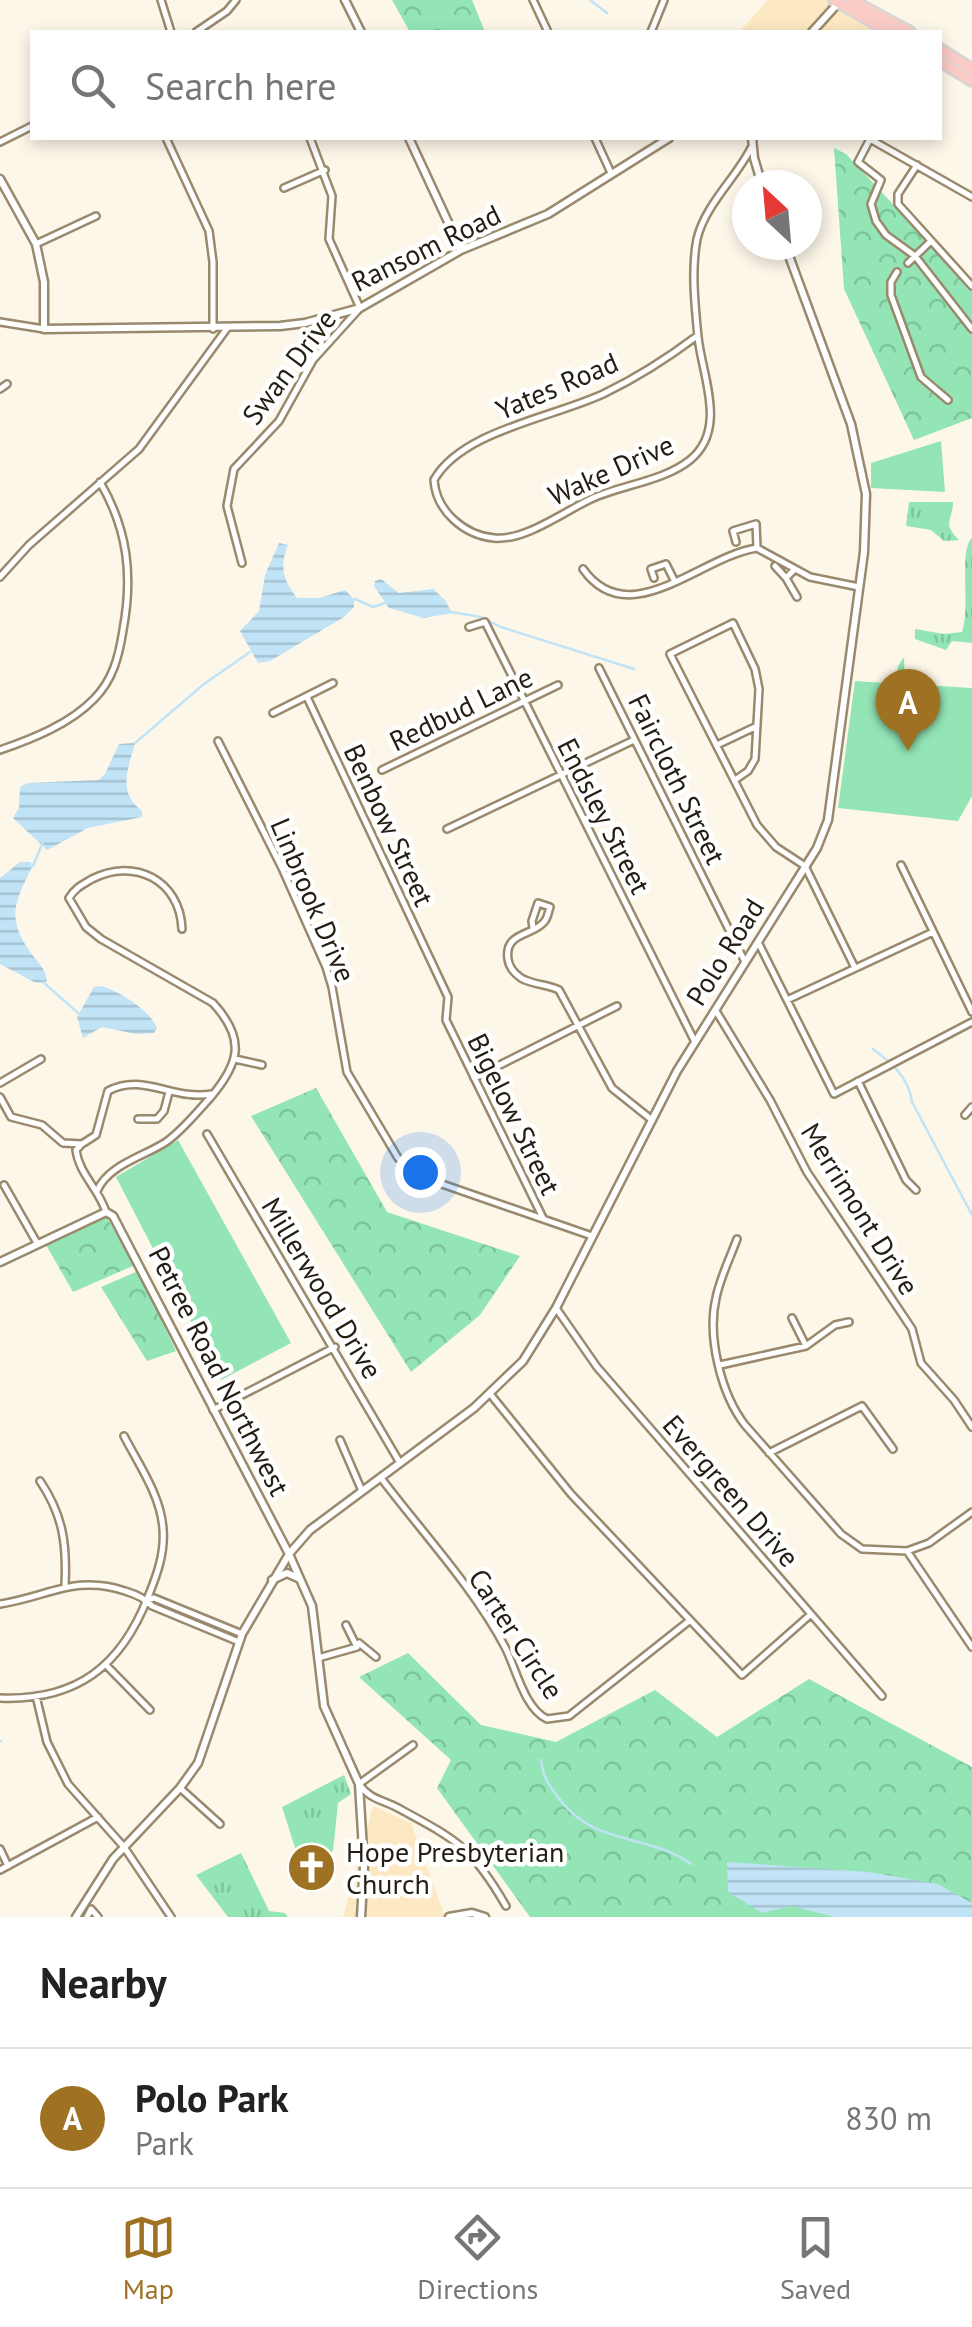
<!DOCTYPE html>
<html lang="en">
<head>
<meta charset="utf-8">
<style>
  body { margin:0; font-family:"PT Sans",sans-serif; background:#f2f2f2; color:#222 }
  .compass { position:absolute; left:732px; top:170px; width:90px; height:90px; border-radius:50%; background:#fff; box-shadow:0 5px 15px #0003; rotate:334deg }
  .you { position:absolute; left:420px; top:1172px; width:35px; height:35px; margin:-25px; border:8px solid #fff; border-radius:50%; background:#1a73e8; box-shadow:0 0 0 15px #1a73e833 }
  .badge { display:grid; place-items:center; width:65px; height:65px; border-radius:50%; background:#9e7222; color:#fff; font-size:32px; font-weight:700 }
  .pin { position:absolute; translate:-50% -82px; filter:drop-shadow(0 2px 5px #0008) }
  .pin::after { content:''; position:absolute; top:52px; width:35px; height:30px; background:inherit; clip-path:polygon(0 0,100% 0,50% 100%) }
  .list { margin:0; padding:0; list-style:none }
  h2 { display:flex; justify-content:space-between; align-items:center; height:130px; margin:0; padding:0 40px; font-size:42px }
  h2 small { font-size:32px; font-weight:400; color:#767676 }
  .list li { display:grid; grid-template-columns:65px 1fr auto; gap:30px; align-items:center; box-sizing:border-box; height:140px; padding:0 40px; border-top:2px solid #e0e0e0 }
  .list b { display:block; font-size:38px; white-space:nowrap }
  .list p { margin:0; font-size:32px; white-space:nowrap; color:#767676 }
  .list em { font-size:32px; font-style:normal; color:#767676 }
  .icon { flex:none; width:55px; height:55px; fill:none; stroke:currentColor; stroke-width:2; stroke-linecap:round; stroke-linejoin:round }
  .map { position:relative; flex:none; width:972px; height:1917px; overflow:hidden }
  .search { position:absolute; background:#fff; box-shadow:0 5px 15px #0003; left:30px; right:30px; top:30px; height:110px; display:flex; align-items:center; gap:25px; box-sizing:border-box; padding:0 35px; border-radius:0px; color:#767676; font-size:38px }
  .sheet { height:270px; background:#fff }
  nav { display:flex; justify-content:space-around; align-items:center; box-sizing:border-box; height:140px; border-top:2px solid #e0e0e0; background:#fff; font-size:28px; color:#767676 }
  nav a { display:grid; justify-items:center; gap:5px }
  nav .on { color:#9e7222 }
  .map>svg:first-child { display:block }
  .built { fill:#fce8c2 }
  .grass { fill:url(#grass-tufts) }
  .forest { fill:url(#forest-crowns) }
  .park { fill:#93e5b6 }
  .water { fill:url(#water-rules) }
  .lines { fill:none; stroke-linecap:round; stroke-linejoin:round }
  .stream { stroke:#c0e3f5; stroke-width:2.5 }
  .minor-casing { stroke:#998a6e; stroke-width:10 }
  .tertiary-casing { stroke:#998a6e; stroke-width:11 }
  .secondary-casing { stroke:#998a6e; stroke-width:11 }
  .primary-casing { stroke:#d7d6d4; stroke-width:14 }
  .minor { stroke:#fff; stroke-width:5 }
  .tertiary { stroke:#fff; stroke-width:6 }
  .secondary { stroke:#fff; stroke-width:6 }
  .primary { stroke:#fbcbc6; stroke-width:9 }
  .labels { text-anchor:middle; stroke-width:9; stroke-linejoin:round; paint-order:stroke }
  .street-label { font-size:28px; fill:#231d12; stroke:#fff }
  .poi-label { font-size:28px; fill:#231d12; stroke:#fff; text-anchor:start }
</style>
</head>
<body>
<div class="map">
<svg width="972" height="1917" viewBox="0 0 972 1917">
  <defs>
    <pattern id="grass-tufts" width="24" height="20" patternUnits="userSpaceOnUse" patternTransform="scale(2.5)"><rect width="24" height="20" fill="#93e5b6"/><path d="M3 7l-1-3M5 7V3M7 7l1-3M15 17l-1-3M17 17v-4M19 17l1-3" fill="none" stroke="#7ec49b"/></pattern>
    <pattern id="forest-crowns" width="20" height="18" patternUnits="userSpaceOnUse" patternTransform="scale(2.5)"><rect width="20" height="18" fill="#93e5b6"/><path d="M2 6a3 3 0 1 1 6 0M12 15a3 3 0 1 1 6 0" fill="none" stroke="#7ec49b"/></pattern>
    <pattern id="water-rules" width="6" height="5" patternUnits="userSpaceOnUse" patternTransform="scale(2.5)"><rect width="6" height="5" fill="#c0e3f5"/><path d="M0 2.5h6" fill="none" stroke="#a5c2d1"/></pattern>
  </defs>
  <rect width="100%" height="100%" fill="#fdf7ea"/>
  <path class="built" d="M 768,0 L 835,0 L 890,32 L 739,32 Z
    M 373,1806 L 411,1823 L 445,1917 L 343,1917 Z"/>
  <path class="grass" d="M 909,502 L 953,502 C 953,521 941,522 959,540 L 944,541 L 931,530 L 906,526 Z
    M 972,537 L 972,643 L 952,641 L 946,650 L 915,639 L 915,629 L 944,634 L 962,632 C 971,605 958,554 972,537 Z
    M 344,1775 L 351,1794 L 338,1803 L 333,1851 L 312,1860 L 306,1849 L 297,1854 L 282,1807 Z
    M 241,1853 L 269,1911 L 285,1913 L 288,1917 L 228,1917 L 196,1875 Z"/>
  <path class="forest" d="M 392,0 L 472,0 L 485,32 L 410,32 Z
    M 834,148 L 846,154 L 972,289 L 972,418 L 914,440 L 844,289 Z
    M 316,1088 L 387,1212 L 520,1256 L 480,1315 L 411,1372 L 251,1116 Z
    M 106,1216 L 135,1265 L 73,1292 L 45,1243 Z
    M 138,1271 L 176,1351 L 147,1361 L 101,1287 Z
    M 408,1653 L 481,1725 L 556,1742 L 655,1690 L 717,1737 L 809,1679 L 972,1767 L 972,1917 L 530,1917 L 437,1788 L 451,1760 L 359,1677 Z"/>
  <path class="park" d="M 941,441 L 945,492 L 871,488 L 871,463 Z
    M 904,657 L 905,684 L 972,688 L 972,796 L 958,821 L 838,808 L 855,681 L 901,684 L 896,681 L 898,666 Z
    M 178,1140 L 291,1343 L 221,1380 L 116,1177 Z"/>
  <path class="water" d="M 279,543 L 288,545 C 279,566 283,580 297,598 L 319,598 L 345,590 L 354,599 L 354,607 L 344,617 L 270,661 L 258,663 L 240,631 L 259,611 L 265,575 Z
    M 381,579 L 399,593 L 433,589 L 445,600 L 452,613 L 424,618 L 389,608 L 374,586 L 375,581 Z
    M 135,743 C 128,770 117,792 142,811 L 142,817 L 88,828 L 47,850 L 13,818 L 19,808 L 20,787 L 28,783 L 99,780 L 105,774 L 119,744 Z
    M 20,862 L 31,862 L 32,867 C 15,902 6,917 30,952 C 37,961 45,968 47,980 L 45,983 L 34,982 L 0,964 L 0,878 Z
    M 102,986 C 120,992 150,1010 157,1028 L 154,1033 L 136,1034 L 102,1027 L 83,1038 L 77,1017 L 94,987 Z
    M 727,1862 L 869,1872 L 938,1884 L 972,1903 L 972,1917 L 835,1917 L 791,1906 L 762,1913 L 728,1892 Z"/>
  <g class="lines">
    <path class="stream" d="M 590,0 L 607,13
      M 355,599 L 373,607 L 385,603
      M 451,612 L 481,617 L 501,627 L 634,669
      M 135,743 L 204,684 L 250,652
      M 33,866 L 43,842
      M 43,982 L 78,1013
      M 873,1049 C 892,1063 909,1078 912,1102 L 972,1215
      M 0,1741 L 1,1741
      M 541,1760 C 543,1778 550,1787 561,1801 C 596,1846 650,1834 691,1864"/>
    <defs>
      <path id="minor" d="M 161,0 L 171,32
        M 533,0 L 548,32
        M 196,32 L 227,11 L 236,0
        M 651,32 L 664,0
        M 166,138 L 209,231 L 213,262 L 213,329
        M 595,138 L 611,173
        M 870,139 L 858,162 L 881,180 L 871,204 L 876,221 L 886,235 L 915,256 L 972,329
        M 870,139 L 972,197
        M 0,142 L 32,126
        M 917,165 L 898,194 L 898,204 L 972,286
        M 284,188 L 325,170
        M 36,244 L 96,216
        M 908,263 L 931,241
        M 897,272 L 891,282 L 891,295 L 921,377 L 948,400
        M 0,322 L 44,329
        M 697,336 C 669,357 636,378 605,393 C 556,417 462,430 434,480 C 436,511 464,535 494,538 C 525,541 563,512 591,499 C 621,485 664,481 690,460 C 728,429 702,376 698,337 C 695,306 691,270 697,239 C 705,205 736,178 751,148
        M 0,389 L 7,384
        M 736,542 L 733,531 L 756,524 L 757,548
        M 242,563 L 227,506 L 234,469 L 279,421 L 313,360 L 360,308 L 329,239 L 332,196 L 310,138
        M 775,566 L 786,578 L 793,571
        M 583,569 C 629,634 701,556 757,548 L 810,577 L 859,587
        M 0,577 L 29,545 L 139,449 L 228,327
        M 654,578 L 651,569 L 666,564 L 675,582
        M 786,578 L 797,597
        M 469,627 L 485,622 L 695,1042
        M 599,668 L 745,962
        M 307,697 L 448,997 L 446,1020 L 543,1218
        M 273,713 L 333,683
        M 218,741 L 282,868 L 326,967 L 332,987 L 347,1072 L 398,1158 L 418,1174 L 439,1183 L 592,1236
        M 717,745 L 757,726
        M 0,750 C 32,739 70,724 94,699 C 113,680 119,656 123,630 C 133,576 128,530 100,482
        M 382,770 L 558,685
        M 735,780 L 748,771 L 755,759 L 759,689 L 755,669 L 733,623 L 670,654 L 757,825 L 776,847 L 805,866 L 855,968
        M 447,829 L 634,740
        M 901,865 L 972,1012
        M 533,928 L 532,921 L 538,903 L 550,907 C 548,912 548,918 544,922 C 533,936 504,932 508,959 C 509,968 514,973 521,978 C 533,985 547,984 559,990 L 612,1088 L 652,1120
        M 758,942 L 834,1094 L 972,1022
        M 787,1000 L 933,932
        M 716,1011 L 770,1100 L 807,1172 L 912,1329 L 921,1363 L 954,1400 L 972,1427
        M 235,1059 L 262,1065
        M 474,1078 L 617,1006
        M 858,1081 L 906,1180 L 916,1190
        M 0,1083 L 41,1059
        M 0,1097 L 11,1117 L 42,1125 L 63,1143 L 82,1144
        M 965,1115 L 972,1107
        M 138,1119 L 157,1119 L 164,1111 L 169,1092
        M 207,1134 L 400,1463
        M 82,1144 L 96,1135 L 108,1091 C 143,1072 173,1101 212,1094
        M 80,1146 L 76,1150 C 79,1174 99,1189 106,1212
        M 4,1185 L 37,1243
        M 97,1191 C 108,1165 143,1157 166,1142 C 183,1130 196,1113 210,1098 C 240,1063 246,1039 213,1003 L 101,939 L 86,927 L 69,898 C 75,888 82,885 92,879 C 134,857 180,880 182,929
        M 737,1239 C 730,1258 720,1278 716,1298 C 707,1337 721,1394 745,1425 L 841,1534 L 862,1549 L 907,1551 L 929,1543 L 972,1512
        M 556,1308 L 597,1367 L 882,1696
        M 792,1318 L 806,1346
        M 720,1365 L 806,1346 L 835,1325 L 849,1322
        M 491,1395 L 571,1494 L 742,1675 L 810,1615
        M 213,1410 L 335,1347
        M 340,1440 L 362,1491
        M 769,1453 L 862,1406 L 893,1449
        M 381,1478 C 421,1531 474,1588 505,1647 C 516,1668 524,1708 547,1719 L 569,1716 L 689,1621
        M 40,1481 C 63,1515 67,1544 65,1585
        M 907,1551 L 972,1647
        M 147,1600 L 154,1598 L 242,1634
        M 0,1604 C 47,1597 76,1574 125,1591 C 135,1594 145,1598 152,1606 L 239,1642
        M 359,1643 L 376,1657
        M 318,1658 L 357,1647 L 346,1625
        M 107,1666 L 150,1710
        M 36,1696 L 47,1742 L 68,1784 L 124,1847 L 171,1917
        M 0,1698 C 77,1701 121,1666 148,1597 C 157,1575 165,1553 163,1529 C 161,1496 139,1465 124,1436
        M 413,1745 L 359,1784 C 369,1799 383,1800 398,1808 C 457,1840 472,1847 506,1906
        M 180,1788 L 220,1824
        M 0,1849 L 8,1866
        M 0,1870 L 98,1817
        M 87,1917 L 91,1909 L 98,1917"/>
      <path id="tertiary" d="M 345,0 L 361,32
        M 409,138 L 461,250
        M 0,179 L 36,244 L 44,282 L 44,329 L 280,326 L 305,323 L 360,308 L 461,250 L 548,214 L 669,138
        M 0,1262 L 106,1212 L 113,1216 L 289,1554 L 242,1634 L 198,1763 L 180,1788 L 113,1859 L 76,1917
        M 449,1917 L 472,1913 L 485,1917"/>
      <path id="secondary" d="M 812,32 L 840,1
        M 752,138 L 754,158 L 762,185
        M 272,1580 L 287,1573 L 300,1579
        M 361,1917 L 364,1866 L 359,1784 L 324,1706 L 312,1606 L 289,1554 L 310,1530 L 474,1408 L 523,1361 L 556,1308 L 677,1071 L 817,848 L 828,820 L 864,552 L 866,494 L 851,424 L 785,245"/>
      <path id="primary" d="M 834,0 L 890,32
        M 851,0 L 910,32
        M 940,49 L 972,69
        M 940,61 L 972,81"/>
    </defs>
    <use href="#minor" class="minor-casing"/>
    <use href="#tertiary" class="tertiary-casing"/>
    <use href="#secondary" class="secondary-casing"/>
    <use href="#primary" class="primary-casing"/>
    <use href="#minor" class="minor"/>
    <use href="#tertiary" class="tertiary"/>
    <use href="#secondary" class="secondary"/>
    <use href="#primary" class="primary"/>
  </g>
  <defs>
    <symbol id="church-disc" viewBox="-11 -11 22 22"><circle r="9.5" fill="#9e7222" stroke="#fff"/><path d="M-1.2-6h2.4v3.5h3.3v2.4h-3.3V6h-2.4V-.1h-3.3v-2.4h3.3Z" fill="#fff"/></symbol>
  </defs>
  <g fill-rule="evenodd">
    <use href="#church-disc" x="284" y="1840" width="55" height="55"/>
  </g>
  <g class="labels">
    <g class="street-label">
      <text transform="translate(426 248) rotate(-26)" y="10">Ransom Road</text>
      <text transform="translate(289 367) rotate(-53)" y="10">Swan Drive</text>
      <text transform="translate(557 386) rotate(-23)" y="10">Yates Road</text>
      <text transform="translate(611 470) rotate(-24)" y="10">Wake Drive</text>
      <text transform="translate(461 709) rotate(-26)" y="10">Redbud Lane</text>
      <text transform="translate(677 779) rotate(64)" y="10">Faircloth Street</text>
      <text transform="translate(604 816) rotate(63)" y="10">Endsley Street</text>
      <text transform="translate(389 825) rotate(65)" y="10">Benbow Street</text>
      <text transform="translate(313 900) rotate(67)" y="10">Linbrook Drive</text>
      <text transform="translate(725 952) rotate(-58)" y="10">Polo Road</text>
      <text transform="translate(514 1114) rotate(64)" y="10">Bigelow Street</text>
      <text transform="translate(860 1209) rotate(58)" y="10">Merrimont Drive</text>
      <text transform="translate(322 1288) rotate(59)" y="10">Millerwood Drive</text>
      <text transform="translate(219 1371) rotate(63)" y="10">Petree Road Northwest</text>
      <text transform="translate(731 1491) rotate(49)" y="10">Evergreen Drive</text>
      <text transform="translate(516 1634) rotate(57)" y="10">Carter Circle</text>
    </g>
    <g class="poi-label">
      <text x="346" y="1862">Hope Presbyterian<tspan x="346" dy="32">Church</tspan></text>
    </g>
  </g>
</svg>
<svg class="compass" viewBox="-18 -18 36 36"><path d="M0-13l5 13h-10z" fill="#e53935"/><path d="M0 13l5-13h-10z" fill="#767676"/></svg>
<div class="you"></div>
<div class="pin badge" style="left:908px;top:751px">A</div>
<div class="search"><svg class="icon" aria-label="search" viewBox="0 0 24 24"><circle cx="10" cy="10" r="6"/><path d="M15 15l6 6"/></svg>Search here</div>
</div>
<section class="sheet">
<h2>Nearby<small></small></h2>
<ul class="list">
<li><span class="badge">A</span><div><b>Polo Park</b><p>Park</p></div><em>830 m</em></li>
</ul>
</section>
<nav>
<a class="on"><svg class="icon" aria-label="map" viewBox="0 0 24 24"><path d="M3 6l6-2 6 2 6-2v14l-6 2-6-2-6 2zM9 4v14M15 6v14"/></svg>Map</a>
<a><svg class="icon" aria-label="directions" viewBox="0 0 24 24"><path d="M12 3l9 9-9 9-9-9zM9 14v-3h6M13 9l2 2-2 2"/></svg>Directions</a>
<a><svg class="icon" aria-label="saved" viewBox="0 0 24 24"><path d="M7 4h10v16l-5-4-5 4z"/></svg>Saved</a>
</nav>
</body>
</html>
